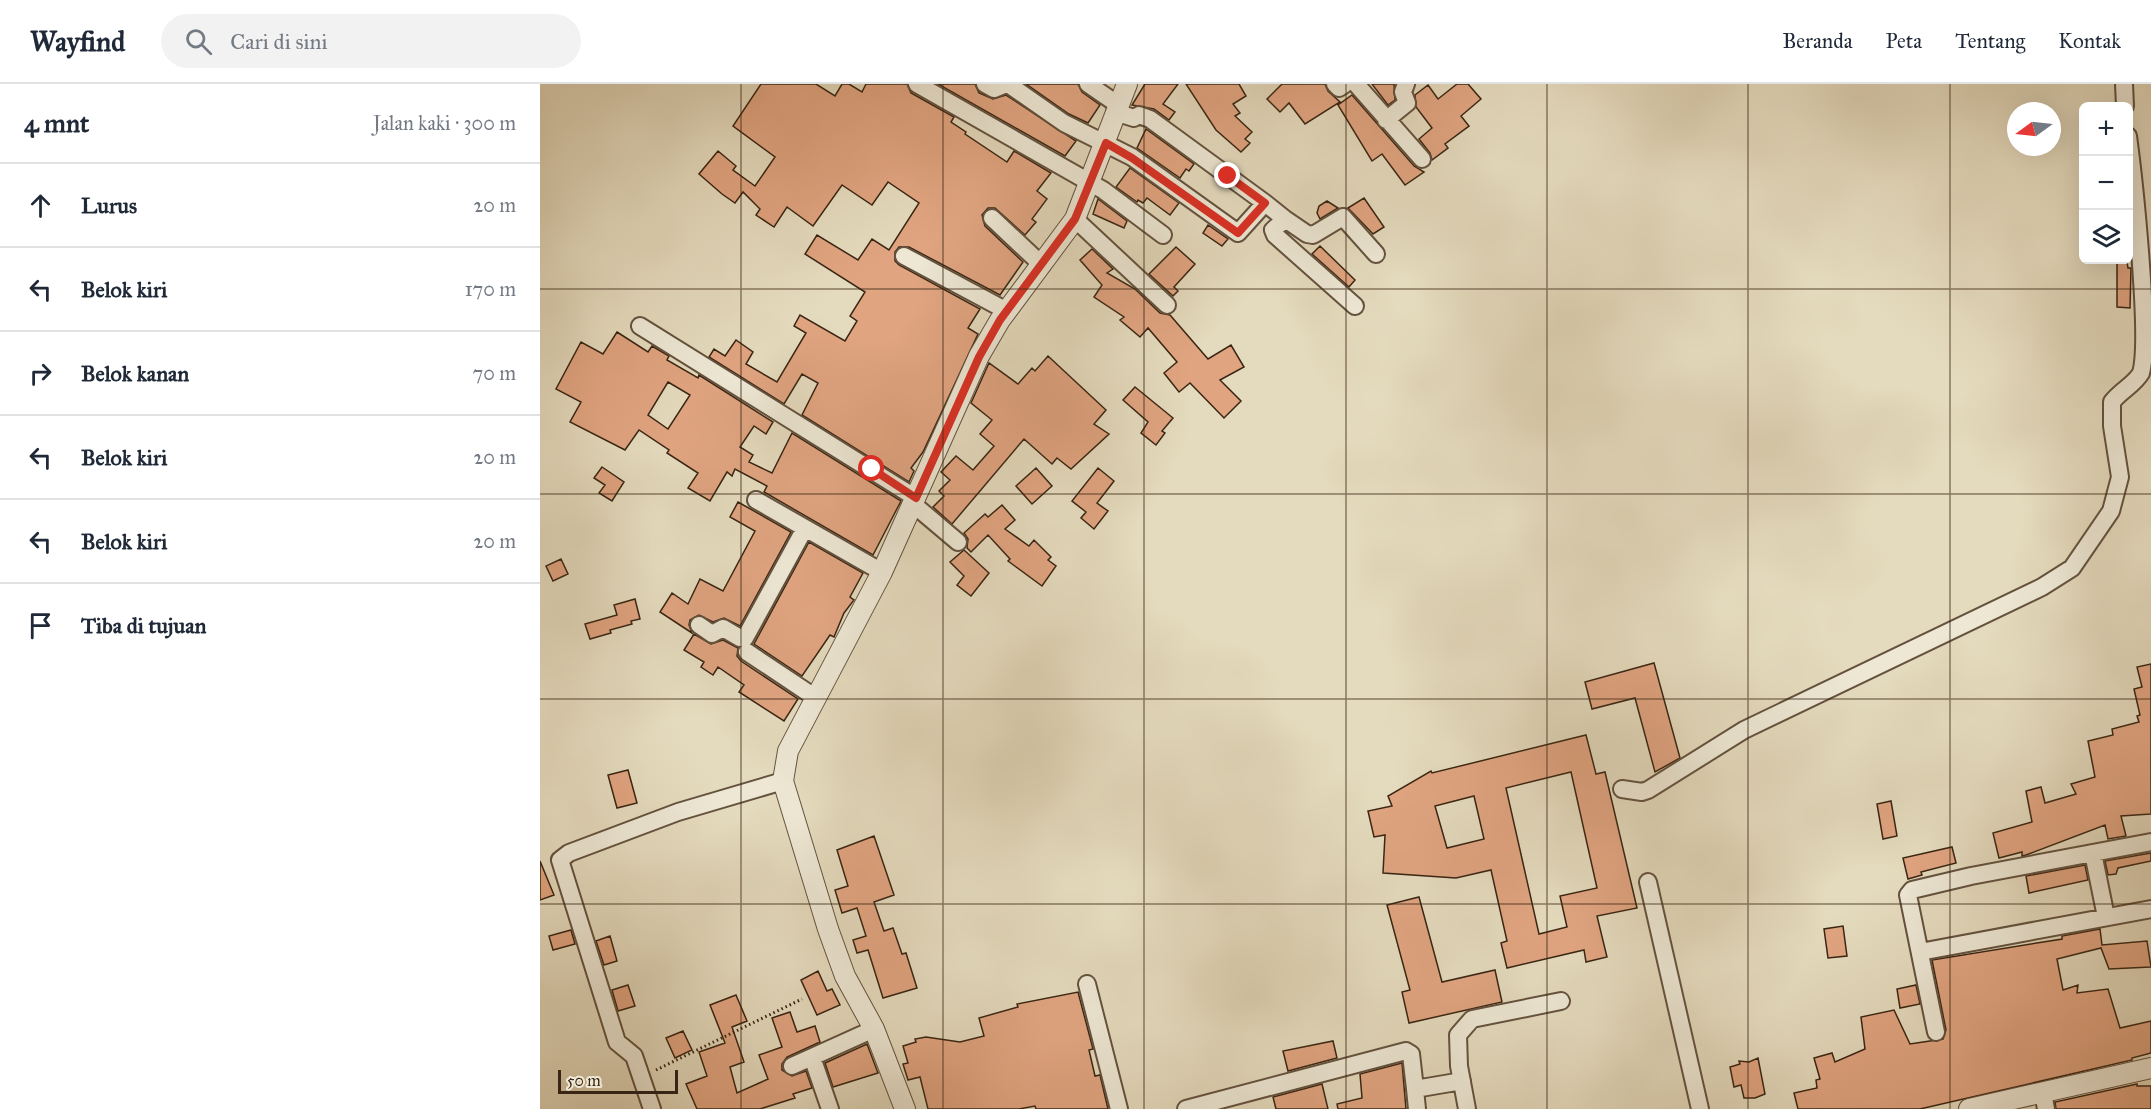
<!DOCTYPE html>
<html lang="id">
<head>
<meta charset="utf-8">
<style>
  body { margin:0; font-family:"IM FELL Great Primer",serif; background:#f2f2f3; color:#1f2937 }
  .controls { position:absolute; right:18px; top:18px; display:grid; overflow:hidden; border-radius:9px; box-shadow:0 6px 24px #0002 }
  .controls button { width:54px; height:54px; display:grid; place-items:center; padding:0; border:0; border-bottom:2px solid #e0e1e3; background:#fff; color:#1f2937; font:30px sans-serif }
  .compass { position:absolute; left:1467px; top:18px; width:54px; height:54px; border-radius:50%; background:#fff; box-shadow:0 6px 24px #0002; rotate:255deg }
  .scale { position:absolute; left:18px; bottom:15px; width:120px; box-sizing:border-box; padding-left:6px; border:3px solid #392513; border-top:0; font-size:16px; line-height:21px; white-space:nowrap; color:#392513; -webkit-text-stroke:4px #ede7d4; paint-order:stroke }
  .stop { position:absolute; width:18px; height:18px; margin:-14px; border:4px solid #d93025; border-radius:50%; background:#fff }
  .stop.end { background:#d93025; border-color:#fff; box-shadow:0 2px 6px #0008 }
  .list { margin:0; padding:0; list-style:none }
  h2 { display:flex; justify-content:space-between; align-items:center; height:78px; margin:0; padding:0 24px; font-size:26px }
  h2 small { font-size:20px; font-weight:400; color:#747a83 }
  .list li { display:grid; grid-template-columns:39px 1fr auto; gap:18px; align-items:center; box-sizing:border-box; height:84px; padding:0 24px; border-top:2px solid #e0e1e3 }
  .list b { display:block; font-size:22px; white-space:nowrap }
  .list em { font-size:20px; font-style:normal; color:#747a83 }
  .icon { flex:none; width:33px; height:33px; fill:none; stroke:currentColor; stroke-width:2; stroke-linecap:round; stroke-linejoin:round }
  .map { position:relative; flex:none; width:1611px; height:1025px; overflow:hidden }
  header { display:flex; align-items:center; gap:36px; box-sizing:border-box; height:84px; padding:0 30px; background:#fff; border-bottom:2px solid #e0e1e3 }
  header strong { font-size:28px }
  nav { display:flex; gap:33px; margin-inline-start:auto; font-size:21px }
  .search { width:420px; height:54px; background:#f2f2f3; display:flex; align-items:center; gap:15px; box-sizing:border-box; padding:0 21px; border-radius:33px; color:#747a83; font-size:22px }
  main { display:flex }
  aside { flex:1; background:#fff }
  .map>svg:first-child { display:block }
  .building { fill:#e0a480; stroke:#392513; stroke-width:1.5; fill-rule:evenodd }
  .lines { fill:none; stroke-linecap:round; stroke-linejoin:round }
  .minor-casing { stroke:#64523e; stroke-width:20 }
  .tertiary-casing { stroke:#64523e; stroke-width:22 }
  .path { stroke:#392513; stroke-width:3; stroke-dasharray:1.5 3; stroke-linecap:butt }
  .minor { stroke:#ede7d4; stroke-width:16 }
  .tertiary { stroke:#ede7d4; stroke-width:20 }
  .route { stroke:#d93025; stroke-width:8 }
  .grid { fill:none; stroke:#392513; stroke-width:1.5; stroke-opacity:0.55 }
</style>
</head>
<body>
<header>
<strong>Wayfind</strong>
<div class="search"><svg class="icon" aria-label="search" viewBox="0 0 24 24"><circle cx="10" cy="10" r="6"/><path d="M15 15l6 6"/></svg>Cari di sini</div>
<nav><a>Beranda</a><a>Peta</a><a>Tentang</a><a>Kontak</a></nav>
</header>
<main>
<aside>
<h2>4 mnt<small>Jalan kaki · 300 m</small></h2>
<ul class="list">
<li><svg class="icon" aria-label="ahead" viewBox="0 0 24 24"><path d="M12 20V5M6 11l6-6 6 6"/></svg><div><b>Lurus</b></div><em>20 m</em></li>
<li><svg class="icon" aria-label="left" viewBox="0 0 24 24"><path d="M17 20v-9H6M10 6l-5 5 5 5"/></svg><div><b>Belok kiri</b></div><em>170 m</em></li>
<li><svg class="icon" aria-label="right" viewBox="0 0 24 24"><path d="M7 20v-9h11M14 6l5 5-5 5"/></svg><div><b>Belok kanan</b></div><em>70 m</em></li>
<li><svg class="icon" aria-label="left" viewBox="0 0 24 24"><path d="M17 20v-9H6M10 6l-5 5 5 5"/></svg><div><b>Belok kiri</b></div><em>20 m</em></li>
<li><svg class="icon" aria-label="left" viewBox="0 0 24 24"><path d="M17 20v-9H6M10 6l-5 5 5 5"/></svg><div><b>Belok kiri</b></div><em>20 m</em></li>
<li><svg class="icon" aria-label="arrive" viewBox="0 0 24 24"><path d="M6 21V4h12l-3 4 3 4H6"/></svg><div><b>Tiba di tujuan</b></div></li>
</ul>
</aside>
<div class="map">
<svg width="1611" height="1025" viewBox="0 0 1611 1025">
  <rect width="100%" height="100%" fill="#e4dabd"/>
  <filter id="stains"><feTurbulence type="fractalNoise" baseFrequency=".00333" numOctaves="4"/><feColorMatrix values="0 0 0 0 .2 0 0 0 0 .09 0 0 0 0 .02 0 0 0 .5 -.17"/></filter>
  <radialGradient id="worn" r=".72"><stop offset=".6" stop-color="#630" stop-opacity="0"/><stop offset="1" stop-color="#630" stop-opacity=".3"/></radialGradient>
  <path class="building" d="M 221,0 L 276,0 L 295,12 L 302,0 L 309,0 L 322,8 L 326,0 L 367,0 L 371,9 L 414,33 L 411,38 L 426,48 L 425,50 L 467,78 L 474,67 L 511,89 L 497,107 L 507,115 L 492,135 L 496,138 L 485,151 L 455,124 L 448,124 L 442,131 L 445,142 L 483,178 L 460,211 L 369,163 L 359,163 L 355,168 L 355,177 L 359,181 L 440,225 L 428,244 L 438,250 L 383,368 L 371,384 L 374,387 L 369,398 L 262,331 L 278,299 L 262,290 L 244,320 L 169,273 L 174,265 L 185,272 L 196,256 L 213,268 L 206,280 L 237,298 L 266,249 L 254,242 L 260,231 L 305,257 L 317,237 L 310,232 L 325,208 L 265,170 L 277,151 L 318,176 L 332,155 L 349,166 L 379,119 L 348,98 L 332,121 L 302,101 L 273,142 L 247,123 L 234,143 L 216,131 L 220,125 L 203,108 L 195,119 L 182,110 L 159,90 L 178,67 L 196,82 L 193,86 L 215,102 L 235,73 L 193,42 Z
    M 398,0 L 435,0 L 439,9 L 453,15 L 466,11 L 536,57 L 525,72 Z
    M 486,0 L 538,0 L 542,8 L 560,21 L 548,39 L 529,30 Z
    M 605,0 L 638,0 L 623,20 L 635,28 L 629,36 L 614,25 L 592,21 Z
    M 646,0 L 699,0 L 706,12 L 693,20 L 700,29 L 695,32 L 712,48 L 705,55 L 710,59 L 701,68 L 676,46 Z
    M 742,0 L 785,0 L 788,7 L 800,18 L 765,40 L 749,19 L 740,28 L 727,15 Z
    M 832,0 L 854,0 L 855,16 L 848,21 Z
    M 917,0 L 928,0 L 941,15 L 921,32 L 929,42 L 905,60 L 908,64 L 892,76 L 890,69 L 879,55 L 892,44 L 876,23 L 875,11 L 888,1 L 898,15 Z
    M 812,11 L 874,82 L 884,88 L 865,101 L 842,70 L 832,77 L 798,21 Z
    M 606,45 L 654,80 L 649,87 L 646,85 L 640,94 L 597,64 Z
    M 590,84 L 639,119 L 630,131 L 607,114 L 603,119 L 598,116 L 597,118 L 576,103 Z
    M 824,114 L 844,143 L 833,150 L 808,124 Z
    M 558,115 L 587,137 L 584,144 L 553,130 Z
    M 787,117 L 798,124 L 780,135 L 777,129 L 779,122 Z
    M 668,141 L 688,155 L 682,162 L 663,149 Z
    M 780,162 L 815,196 L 809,203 L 772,170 Z
    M 636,163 L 655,180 L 634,203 L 638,207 L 633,212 L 609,190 Z
    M 552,165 L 573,185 L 567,189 L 595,205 L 620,229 L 630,231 L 668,275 L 691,261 L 704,283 L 680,296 L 701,317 L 684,334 L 650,299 L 639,308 L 624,289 L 637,278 L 608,244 L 600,253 L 580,236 L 584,233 L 554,213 L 562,201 L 540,176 Z
    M 1577,178 L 1587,178 L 1588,184 L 1591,184 L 1590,224 L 1577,223 Z
    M 77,248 L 108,268 L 112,262 L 129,272 L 127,276 L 158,294 L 159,291 L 233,338 L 226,350 L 214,342 L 200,363 L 213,371 L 209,378 L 232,389 L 252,349 L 361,417 L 333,471 L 224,408 L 227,402 L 195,385 L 192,392 L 187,388 L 170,417 L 148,404 L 158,389 L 127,369 L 129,366 L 99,346 L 85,366 L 30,338 L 41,318 L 16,305 L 41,258 L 63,270 ZM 128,298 L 150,311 L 128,345 L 108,331 Z
    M 508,272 L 566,326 L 554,340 L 569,350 L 531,385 L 517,374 L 512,380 L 484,355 L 412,440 L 393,423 L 404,412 L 399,407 L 410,396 L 401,388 L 416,372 L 433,386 L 454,362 L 440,350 L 452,336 L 431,319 L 449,279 L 478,300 L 492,284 L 495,287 Z
    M 595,303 L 633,334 L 622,347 L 625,349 L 616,361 L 601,349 L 608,338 L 583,316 Z
    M 62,383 L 84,398 L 72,417 L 59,409 L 65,401 L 54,394 Z
    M 496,384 L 512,402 L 492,420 L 476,402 Z
    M 558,384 L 574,397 L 557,419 L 568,427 L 554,445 L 541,434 L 546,428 L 532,417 Z
    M 198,418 L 251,448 L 200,542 L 184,534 L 173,538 L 159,531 L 150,536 L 149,541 L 152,549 L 120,528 L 132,509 L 148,520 L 160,495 L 183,507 L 215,447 L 190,433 Z
    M 462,421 L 475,436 L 465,445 L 489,462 L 494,456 L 511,473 L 508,476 L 516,482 L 502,502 L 468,477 L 470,475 L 448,451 L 431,468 L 427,464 L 428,455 L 424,449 L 445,430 L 448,433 Z
    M 269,458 L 323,489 L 310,513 L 314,516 L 304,529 L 294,553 L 290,551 L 262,592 L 214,560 Z
    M 424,466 L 449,489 L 431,512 L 417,501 L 424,492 L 410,478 Z
    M 21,475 L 28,490 L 13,497 L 6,482 Z
    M 95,515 L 100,535 L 91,537 L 92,540 L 70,546 L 71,549 L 50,555 L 45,540 L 77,531 L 74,521 Z
    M 154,550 L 171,560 L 183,556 L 198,564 L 197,572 L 201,577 L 258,615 L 244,637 L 199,608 L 204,601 L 178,583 L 173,591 L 161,583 L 164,578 L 144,566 Z
    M 1114,579 L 1140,674 L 1115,688 L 1095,614 L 1052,625 L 1045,598 Z
    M 1611,580 L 1611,730 L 1581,732 L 1586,752 L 1568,755 L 1565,741 L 1486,771 L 1482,772 L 1482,768 L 1459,774 L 1453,749 L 1492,738 L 1486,707 L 1501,703 L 1505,719 L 1536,710 L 1531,700 L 1555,693 L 1548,657 L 1573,651 L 1572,645 L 1599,638 L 1597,632 L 1600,631 L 1594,605 L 1602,603 L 1597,583 Z
    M 1046,651 L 1056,690 L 1065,688 L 1097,824 L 1057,832 L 1067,873 L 1046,878 L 1044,866 L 967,884 L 961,859 L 967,857 L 951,786 L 916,794 L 843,789 L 845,751 L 834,753 L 828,727 L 852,722 L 848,712 L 891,687 L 892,689 ZM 1031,688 L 1057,804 L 1020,812 L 1027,843 L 999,850 L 966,704 ZM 934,712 L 944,755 L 907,764 L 895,722 Z
    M 88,686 L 97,719 L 77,724 L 68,691 Z
    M 1351,717 L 1357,752 L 1343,755 L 1337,720 Z
    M 334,752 L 354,811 L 334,818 L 344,847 L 353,844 L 362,870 L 366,869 L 377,904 L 343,914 L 328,866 L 317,869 L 313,856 L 326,852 L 317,824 L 302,829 L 295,806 L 308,802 L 297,766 Z
    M 1412,763 L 1416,779 L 1381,788 L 1382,791 L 1368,795 L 1363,774 Z
    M 1611,769 L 1611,777 L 1578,784 L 1576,790 L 1568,791 L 1565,777 Z
    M 0,777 L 14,811 L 0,816 Z
    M 1545,781 L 1548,796 L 1489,809 L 1486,792 Z
    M 879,813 L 902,898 L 955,886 L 962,918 L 869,939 L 862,908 L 870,906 L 847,821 Z
    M 1303,842 L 1307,872 L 1288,874 L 1284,845 Z
    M 1560,845 L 1562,861 L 1607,857 L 1611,883 L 1569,885 L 1561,864 L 1517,875 L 1523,906 L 1538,901 L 1537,909 L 1568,905 L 1580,944 L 1611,937 L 1611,969 L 1592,974 L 1592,976 L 1380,1025 L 1258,1025 L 1254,1009 L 1277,1004 L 1276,996 L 1280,995 L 1274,974 L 1292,969 L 1295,978 L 1325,965 L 1321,933 L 1354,926 L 1370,960 L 1403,955 L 1406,946 L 1392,876 L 1522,855 L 1522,852 Z
    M 31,846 L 35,860 L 13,866 L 9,852 Z
    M 70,852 L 77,877 L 64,881 L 56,857 Z
    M 278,887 L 287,907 L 292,905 L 300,921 L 277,931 L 261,896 Z
    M 88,901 L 95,922 L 78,927 L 72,906 Z
    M 1376,901 L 1380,920 L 1360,924 L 1357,905 Z
    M 538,908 L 553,965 L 549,966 L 555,992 L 560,991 L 568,1025 L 496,1025 L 495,1022 L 479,1025 L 388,1025 L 380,993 L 368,996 L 363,980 L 368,979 L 363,962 L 376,958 L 375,955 L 386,953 L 420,958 L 444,952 L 439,934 L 478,923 L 477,920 Z
    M 196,911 L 207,937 L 192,943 L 204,978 L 190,983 L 197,1009 L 228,995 L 219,971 L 242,963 L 232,934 L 250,928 L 257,948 L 275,942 L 280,958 L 247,973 L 242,980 L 242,986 L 252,992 L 266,987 L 272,1004 L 253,1010 L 255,1014 L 220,1025 L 157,1025 L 146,1000 L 167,992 L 159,968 L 185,959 L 170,921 Z
    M 143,947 L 152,966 L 135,974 L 126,954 Z
    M 793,957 L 797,974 L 748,987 L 743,967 Z
    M 327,960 L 338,989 L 293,1003 L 285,979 Z
    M 1218,974 L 1225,1010 L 1215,1014 L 1204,1014 L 1201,1001 L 1194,1003 L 1190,983 L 1200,980 L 1199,977 L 1209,978 Z
    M 862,979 L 866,1025 L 798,1025 L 797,1020 L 822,1014 L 820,990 Z
    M 782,1000 L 788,1025 L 736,1025 L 733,1013 Z
    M 1597,1000 L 1597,1002 L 1611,1002 L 1611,1025 L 1516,1025 L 1515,1018 Z"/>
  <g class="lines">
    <defs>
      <path id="minor" d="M 377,0 L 563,106 L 623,151
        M 445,0 L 454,5 L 466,0
        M 468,0 L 524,39 L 592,73 L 698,149 L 725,119 L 745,135 L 733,146 L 735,151 L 815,222
        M 548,0 L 577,20
        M 795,0 L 799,4 L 805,0
        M 816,0 L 882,75
        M 1584,0 L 1585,22
        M 575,28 L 594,34 L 599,31 L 610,35 L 725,119
        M 846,36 L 867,19 L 863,8 L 866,0
        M 452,134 L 502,181
        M 535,135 L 627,221
        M 745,135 L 767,150 L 773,151 L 803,133 L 836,170
        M 364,172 L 467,227
        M 100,242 L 376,414
        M 216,416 L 342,488
        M 373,420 L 418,458
        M 159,541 L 172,550 L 183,544 L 200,554 L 205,554 L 264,446
        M 207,568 L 276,614
        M 1082,705 L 1102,708 L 1108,706 L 1204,646 L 1502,503 L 1532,484 L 1571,427 L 1580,393 L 1572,342 L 1572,318 C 1580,307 1594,301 1601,289 C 1611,255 1594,96 1588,52
        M 1553,769 L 1566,833
        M 1108,798 L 1160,1025
        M 1380,868 L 1611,825
        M 547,900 L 579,1025
        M 1396,948 L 1368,811 L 1372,806 L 1431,792 L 1611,758
        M 252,982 L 272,973
        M 1503,1009 L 1506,1025
        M 112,1025 L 94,972 L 77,958 L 20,776 L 29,769 L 138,728 L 243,697
        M 290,1025 L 272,973 L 334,945
        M 646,1025 L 866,967 L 871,970 L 875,1005
        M 877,1025 L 875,1005 L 922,997
        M 927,1025 L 919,982 L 918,951 L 932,935 L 1021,917"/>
      <path id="tertiary" d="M 365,1025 L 334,945 L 305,892 L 288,845 L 243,697 L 248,667 L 342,488 L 439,272 L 460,236 L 535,135 L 587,0
        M 1429,1025 L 1611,984"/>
    </defs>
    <use href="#minor" class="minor-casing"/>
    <use href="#tertiary" class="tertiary-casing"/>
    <path class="path" d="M 116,986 L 262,915"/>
    <use href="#minor" class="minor"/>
    <use href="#tertiary" class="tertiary"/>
  </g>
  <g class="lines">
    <path class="route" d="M 332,385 L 376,414 L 439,273 L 460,236 L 535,135 L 566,59 L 592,74 L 698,149 L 725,119 L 688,92"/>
  </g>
  <path class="grid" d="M 201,0 L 201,1025M 403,0 L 403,1025M 604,0 L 604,1025M 806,0 L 806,1025M 1007,0 L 1007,1025M 1208,0 L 1208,1025M 1410,0 L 1410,1025M 0,205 L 1611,205M 0,410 L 1611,410M 0,615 L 1611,615M 0,820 L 1611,820"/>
  <rect width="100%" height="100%" filter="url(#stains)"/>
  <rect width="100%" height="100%" fill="url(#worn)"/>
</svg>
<div class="controls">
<button>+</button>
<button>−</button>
<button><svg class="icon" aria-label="layers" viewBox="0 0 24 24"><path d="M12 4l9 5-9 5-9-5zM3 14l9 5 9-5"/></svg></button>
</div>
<svg class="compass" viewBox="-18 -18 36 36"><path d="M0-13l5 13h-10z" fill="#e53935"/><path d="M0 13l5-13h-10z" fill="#747a83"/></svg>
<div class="scale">50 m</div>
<div class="stop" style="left:332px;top:385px"></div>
<div class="stop end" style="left:688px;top:92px"></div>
</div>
</main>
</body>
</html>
